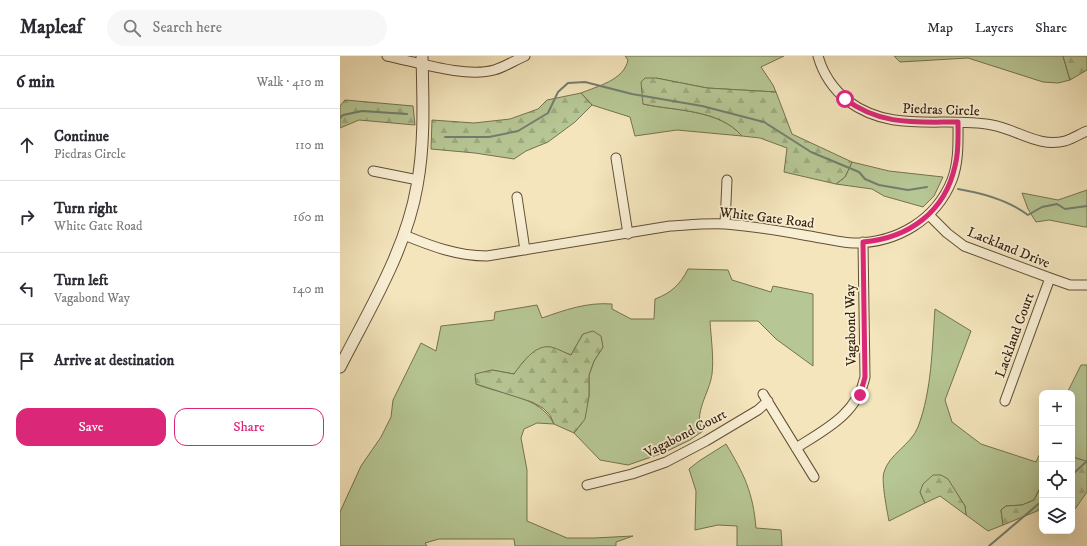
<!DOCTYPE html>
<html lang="en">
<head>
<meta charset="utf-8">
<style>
  body { margin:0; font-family:"IM FELL DW Pica",serif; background:#f7f7f7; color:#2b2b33 }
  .controls { position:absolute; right:12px; bottom:12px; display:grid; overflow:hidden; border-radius:8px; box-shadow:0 4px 16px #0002 }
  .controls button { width:36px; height:36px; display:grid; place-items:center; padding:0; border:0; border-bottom:1px solid #e1e1e2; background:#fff; color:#2b2b33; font:20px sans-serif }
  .stop { position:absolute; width:12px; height:12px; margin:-9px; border:3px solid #db2777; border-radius:50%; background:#fff }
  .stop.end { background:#db2777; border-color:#fff; box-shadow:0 1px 4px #0008 }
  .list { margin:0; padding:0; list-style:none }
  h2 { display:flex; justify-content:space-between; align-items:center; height:52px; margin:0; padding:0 16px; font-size:17px }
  h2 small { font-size:13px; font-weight:400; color:#7c7c81 }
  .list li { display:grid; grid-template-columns:26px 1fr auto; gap:12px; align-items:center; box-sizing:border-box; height:72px; padding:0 16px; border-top:1px solid #e1e1e2 }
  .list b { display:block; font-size:15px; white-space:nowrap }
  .list p { margin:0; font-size:13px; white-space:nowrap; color:#7c7c81 }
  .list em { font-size:13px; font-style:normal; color:#7c7c81 }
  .actions { display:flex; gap:8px; padding:12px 16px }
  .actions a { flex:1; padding:9px 0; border:1px solid #db2777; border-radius:12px; text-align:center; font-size:14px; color:#db2777 }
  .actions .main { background:#db2777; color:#fff }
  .icon { flex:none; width:22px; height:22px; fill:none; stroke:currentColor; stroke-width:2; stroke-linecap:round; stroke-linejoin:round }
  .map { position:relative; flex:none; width:747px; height:490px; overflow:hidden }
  header { display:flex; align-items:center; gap:24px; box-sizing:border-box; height:56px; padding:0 20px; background:#fff; border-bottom:1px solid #e1e1e2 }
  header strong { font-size:19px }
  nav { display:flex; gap:22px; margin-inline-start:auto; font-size:14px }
  .search { width:280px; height:36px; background:#f7f7f7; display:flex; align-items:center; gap:10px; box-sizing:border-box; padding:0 14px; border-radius:22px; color:#7c7c81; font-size:15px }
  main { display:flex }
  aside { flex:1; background:#fff }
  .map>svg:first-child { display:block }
  .grass { fill:#b6c694; stroke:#74724f }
  .forest { fill:url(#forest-firs); stroke:#74724f }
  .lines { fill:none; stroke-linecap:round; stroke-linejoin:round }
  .stream { stroke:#727e6f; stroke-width:2 }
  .minor-casing { stroke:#624f36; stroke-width:11 }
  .tertiary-casing { stroke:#624f36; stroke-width:13 }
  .minor { stroke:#f8eed3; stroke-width:9 }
  .tertiary { stroke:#f8eed3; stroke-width:11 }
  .route { stroke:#db2777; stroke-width:5 }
  .labels { text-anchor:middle; stroke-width:3.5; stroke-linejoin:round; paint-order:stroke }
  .street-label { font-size:14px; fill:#321d0a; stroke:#f8eed3 }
</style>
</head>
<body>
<header>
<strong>Mapleaf</strong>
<div class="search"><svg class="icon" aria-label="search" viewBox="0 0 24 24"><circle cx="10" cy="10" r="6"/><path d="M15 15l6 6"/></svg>Search here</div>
<nav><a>Map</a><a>Layers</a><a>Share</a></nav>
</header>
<main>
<aside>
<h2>6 min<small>Walk · 410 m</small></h2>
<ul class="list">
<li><svg class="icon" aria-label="ahead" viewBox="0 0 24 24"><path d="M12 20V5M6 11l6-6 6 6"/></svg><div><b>Continue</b><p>Piedras Circle</p></div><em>110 m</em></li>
<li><svg class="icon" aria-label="right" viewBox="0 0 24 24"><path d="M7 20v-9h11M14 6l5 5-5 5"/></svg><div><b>Turn right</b><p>White Gate Road</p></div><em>160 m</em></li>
<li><svg class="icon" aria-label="left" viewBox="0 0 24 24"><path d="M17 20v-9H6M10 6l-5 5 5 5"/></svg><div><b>Turn left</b><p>Vagabond Way</p></div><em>140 m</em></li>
<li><svg class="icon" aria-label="arrive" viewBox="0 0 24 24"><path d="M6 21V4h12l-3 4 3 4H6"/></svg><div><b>Arrive at destination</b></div></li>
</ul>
<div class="actions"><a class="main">Save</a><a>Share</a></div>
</aside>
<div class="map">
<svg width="747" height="490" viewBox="0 0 747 490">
  <defs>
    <pattern id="forest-firs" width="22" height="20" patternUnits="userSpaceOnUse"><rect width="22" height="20" fill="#b6c694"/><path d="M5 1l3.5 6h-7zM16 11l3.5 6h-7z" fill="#9daa7e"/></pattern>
  </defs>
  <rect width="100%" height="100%" fill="#f4e5bc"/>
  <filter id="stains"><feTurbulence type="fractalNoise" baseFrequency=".005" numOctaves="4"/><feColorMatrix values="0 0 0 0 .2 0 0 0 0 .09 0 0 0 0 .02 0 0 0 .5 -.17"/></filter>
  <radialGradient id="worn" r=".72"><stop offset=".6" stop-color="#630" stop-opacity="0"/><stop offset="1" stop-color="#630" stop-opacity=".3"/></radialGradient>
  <path class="grass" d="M 285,0 L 444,0 L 421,11 L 433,29 L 436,36 L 367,32 L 316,22 L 303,48 C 335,55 379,53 402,80 L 337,74 L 295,80 L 290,61 L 252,49 L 241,37 C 258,30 284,24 288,4 Z
    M 554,0 L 723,0 L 730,24 L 718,27 L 703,26 L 628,2 L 560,6 Z
    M 512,106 L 549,115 L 603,121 L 594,140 L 583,151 L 544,140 L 532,133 L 496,128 L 505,121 Z
    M 747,134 L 747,171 L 745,171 L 709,164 L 696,166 L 688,153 L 682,137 L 718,144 Z
    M 348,213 L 388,214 L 392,224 L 431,236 L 433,230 L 473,238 L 473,310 L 436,283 L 418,265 L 370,265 C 371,282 374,302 372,318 C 370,336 352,359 363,375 L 350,384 L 323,397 L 288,409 L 260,404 L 234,377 L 242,367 L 249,340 L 249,319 L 254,305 L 263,291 L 243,278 L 231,299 L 210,291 L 184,305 L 174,318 L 152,314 L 136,328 C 163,339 200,340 214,368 L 197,367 L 184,373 L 181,382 L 187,414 L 187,465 L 227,482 L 254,482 L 293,480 L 276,486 L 276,490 L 175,490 L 174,483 L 99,483 L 85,487 L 87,490 L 0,490 L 0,456 L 21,410 L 41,381 L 51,361 L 53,344 L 81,287 L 96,295 L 101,270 L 154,264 L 155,256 L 197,249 L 202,262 C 225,254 247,246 272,248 L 272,253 L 291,263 L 314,263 L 315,243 C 331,237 340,229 348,213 Z
    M 595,253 L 631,275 L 605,344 L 612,366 L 641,388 L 696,406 L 702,393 L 701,430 L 694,444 L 682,449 L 666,450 L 661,454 L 663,469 L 648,475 L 626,459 L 625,450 L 617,438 L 580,436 L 585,447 L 549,465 C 547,455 541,424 544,416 C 549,398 571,389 578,371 C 592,334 592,292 595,253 Z
    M 741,309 L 747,309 L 747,408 L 745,405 L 732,401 L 732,337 L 727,337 Z
    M 386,388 C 404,418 413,436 416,472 L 441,474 L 442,490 L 397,490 L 397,470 L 378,469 L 355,474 L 356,435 L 349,413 L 359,405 Z"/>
  <path class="forest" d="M 723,0 L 747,0 L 747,14 L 730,24 Z
    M 305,22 L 316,22 L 367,32 L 436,36 L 452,78 L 512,106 L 505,121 L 496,128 L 444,116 L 447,92 L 420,82 L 402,80 C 379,53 335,55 303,48 L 301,26 Z
    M 241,37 L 252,49 L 235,66 L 208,86 L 186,95 L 174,103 L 135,97 L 91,93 L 92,64 L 134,67 L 170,63 L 198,53 L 207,44 Z
    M 5,44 L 73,50 L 75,69 L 19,64 L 0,72 L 0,50 Z
    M 253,275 L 261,280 L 263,291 L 254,305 L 249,319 L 249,340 L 245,363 L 234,377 L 214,368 L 210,359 L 203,352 L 192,346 L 136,328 L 135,318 L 152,314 L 174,318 C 182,307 195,288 211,291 C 217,292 225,297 231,299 L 243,278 Z
    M 732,401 L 746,405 L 747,408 L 747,436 L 735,453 L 732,453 Z
    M 702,415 L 702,453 L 663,469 L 661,454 L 666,450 L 682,449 L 694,444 L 701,430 Z
    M 593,419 L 601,419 L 608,423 L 625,450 L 626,459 L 600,440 L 585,447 L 580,436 L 583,428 Z"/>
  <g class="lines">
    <path class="stream" d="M 0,62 L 3,59 L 22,55 L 67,58
      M 105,81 L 149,81 L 178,75 L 208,57 L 218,36 L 228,27 L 245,26 L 292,38 L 362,50 L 424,66 L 471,96 L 519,116 L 525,123 L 539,129 L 568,134 L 587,131
      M 618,133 C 642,137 668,144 688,159 L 702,151 L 717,148 L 725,153 L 747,150
      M 732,419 L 747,405
      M 649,490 L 702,445"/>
    <defs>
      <path id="minor" d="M 47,0 C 77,6 125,22 154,14 C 165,11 175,4 185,0
        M 478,0 C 483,18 493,33 508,45 C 552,78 602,60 652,69 C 676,73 699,92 725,85 C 732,83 740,78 747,75
        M 276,102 L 288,178
        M 33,115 L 78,124
        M 177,141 L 185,194
        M 589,159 L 607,177 L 624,190 L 710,222 L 730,229 L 747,229
        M 385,168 L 387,124
        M 64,179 C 91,190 117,200 147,200 L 330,170 C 348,169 367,167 385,168 C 415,170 446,176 475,181 C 488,183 501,187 514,187 C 557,187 596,164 612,124 C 619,106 618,85 618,67
        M 423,338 L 474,421
        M 665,345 L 710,222
        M 456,392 C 486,373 517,358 525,321 L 523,186
        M 247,429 L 292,418 L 326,406 L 366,385 L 418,354 L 428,345"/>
      <path id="tertiary" d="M 0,311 C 29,254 66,194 77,130 C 85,87 83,44 82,0"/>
    </defs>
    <use href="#minor" class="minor-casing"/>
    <use href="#tertiary" class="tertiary-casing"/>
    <use href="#minor" class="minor"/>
    <use href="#tertiary" class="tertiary"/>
  </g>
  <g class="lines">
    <path class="route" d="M 505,43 C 541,70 576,66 618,66 C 618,81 619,96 615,110 C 605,156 569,182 523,186 L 525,321 L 520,339"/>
  </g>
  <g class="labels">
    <g class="street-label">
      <text transform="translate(601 53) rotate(2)" y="5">Piedras Circle</text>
      <text transform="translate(427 161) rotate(7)" y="5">White Gate Road</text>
      <text transform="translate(669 191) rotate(22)" y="5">Lackland Drive</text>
      <text transform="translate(510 269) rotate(-91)" y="5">Vagabond Way</text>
      <text transform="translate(674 279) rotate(-70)" y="5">Lackland Court</text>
      <text transform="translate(345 377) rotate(-27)" y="5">Vagabond Court</text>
    </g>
  </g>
  <rect width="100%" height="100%" filter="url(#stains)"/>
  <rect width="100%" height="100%" fill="url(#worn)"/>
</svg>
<div class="controls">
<button>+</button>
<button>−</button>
<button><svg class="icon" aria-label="locate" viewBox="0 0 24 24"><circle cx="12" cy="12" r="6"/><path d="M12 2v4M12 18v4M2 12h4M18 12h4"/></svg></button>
<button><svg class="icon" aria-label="layers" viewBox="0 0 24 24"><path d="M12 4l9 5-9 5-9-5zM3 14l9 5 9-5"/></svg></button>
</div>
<div class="stop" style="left:505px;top:43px"></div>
<div class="stop end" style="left:520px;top:339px"></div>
</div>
</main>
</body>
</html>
